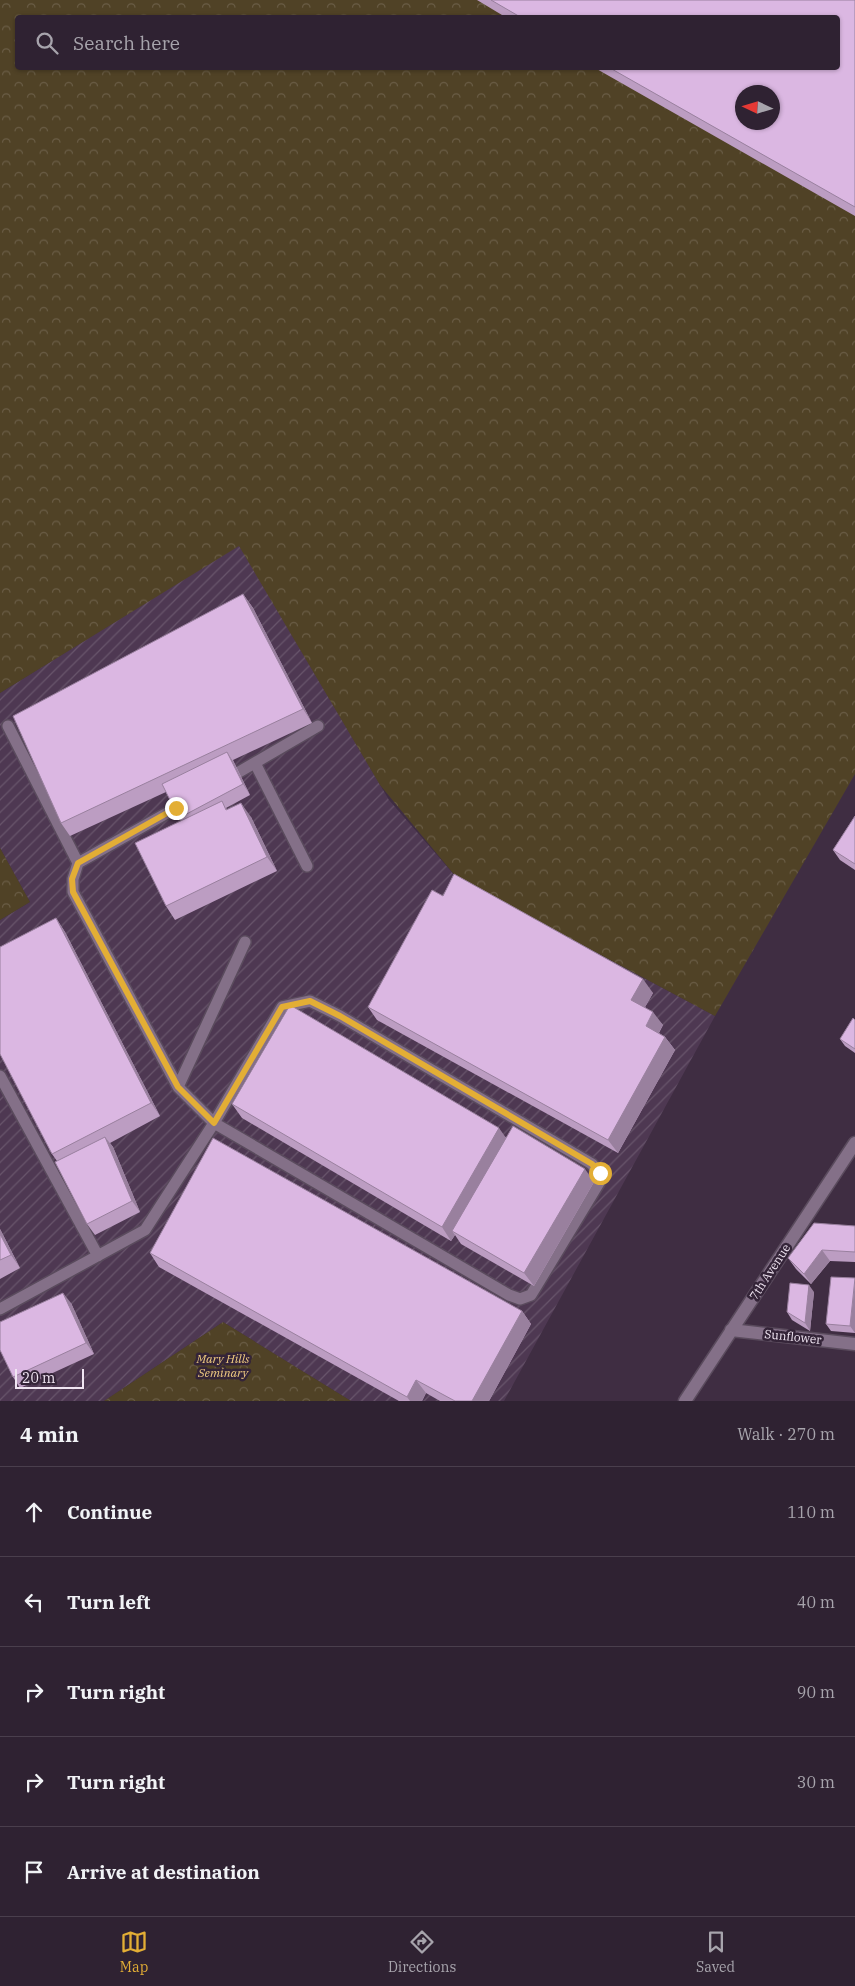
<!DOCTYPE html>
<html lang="en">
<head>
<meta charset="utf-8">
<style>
  body { margin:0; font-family:"IBM Plex Serif",serif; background:#372a3a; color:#f1f3f6 }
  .compass { position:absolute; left:735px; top:85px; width:45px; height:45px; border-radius:50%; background:#2f2232; box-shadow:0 1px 4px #0004; rotate:274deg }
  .scale { position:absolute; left:15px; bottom:12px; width:69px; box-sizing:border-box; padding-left:5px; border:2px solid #f0e5f2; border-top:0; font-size:14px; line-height:18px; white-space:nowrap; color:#f0e5f2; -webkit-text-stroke:4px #342438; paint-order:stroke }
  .stop { position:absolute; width:15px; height:15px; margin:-11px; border:4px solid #e3ae35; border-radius:50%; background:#fff }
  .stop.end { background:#e3ae35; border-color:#fff; box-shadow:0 1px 5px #0008 }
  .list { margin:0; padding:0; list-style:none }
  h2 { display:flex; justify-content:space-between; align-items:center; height:65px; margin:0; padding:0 20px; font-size:21px }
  h2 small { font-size:16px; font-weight:400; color:#a7a4ac }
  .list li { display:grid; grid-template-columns:32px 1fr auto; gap:15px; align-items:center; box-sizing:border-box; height:90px; padding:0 20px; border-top:1px solid #4a3f4d }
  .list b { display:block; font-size:19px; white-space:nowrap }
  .list em { font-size:16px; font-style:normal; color:#a7a4ac }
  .icon { flex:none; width:28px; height:28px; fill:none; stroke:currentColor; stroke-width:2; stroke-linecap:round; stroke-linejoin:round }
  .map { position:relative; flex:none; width:855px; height:1401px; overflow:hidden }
  .search { position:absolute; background:#2f2232; box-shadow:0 1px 4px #0004; left:15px; right:15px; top:15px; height:55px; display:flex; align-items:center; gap:12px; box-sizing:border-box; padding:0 18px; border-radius:5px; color:#a7a4ac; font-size:19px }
  .sheet { height:515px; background:#2f2232 }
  nav { display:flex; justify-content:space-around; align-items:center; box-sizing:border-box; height:70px; border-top:1px solid #4a3f4d; background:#2f2232; font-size:14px; color:#a7a4ac }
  nav a { display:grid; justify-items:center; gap:2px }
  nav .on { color:#e3ae35 }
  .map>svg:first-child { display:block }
  .industrial { fill:url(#industrial-furrows) }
  .forest { fill:url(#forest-crowns); fill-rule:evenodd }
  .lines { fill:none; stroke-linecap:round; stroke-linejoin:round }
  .lane-casing { stroke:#5a4b5d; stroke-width:14 }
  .street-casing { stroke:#5a4b5d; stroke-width:15 }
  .lane { stroke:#847088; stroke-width:11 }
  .street { stroke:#847088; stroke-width:12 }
  .wall { fill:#bc9dc2 }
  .shaded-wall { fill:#99809e }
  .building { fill:#dbb7e2; stroke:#99809e; fill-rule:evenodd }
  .route { stroke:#e3ae35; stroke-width:6 }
  .labels { text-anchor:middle; stroke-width:5; stroke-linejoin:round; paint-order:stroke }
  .street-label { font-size:12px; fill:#f0e5f2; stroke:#342438 }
  .park-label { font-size:12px; font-style:italic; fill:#f0cb81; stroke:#342438 }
</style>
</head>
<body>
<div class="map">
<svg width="855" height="1401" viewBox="0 0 855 1401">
  <defs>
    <pattern id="industrial-furrows" width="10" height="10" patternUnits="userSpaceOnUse" patternTransform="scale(1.25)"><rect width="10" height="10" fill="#4e3852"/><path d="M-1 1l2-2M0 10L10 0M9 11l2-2" fill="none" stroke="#68556b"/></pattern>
    <pattern id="forest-crowns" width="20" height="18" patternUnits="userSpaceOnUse" patternTransform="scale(1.25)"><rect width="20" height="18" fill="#504226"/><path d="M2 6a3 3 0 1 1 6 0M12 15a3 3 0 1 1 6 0" fill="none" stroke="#6a5d46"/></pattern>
  </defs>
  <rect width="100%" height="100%" fill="#3f2d42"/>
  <path class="industrial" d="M 239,545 L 389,800 L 457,878 L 715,1016 L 504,1401 L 351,1401 L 223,1322 L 104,1401 L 0,1401 L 0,920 L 30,902 L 0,848 L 0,693 Z"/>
  <path class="forest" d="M 0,0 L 855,0 L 855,774 L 715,1016 L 457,878 L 380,785 L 239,546 L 0,693 ZM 18,18 L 838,18 L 838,68 L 18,68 ZM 742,92 L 772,92 L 772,122 L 742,122 Z
    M 0,848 L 30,902 L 0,920 Z
    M 223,1322 L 351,1401 L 104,1401 Z"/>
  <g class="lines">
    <defs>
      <path id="lane" d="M 8,726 L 78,863
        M 255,763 L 307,866
        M 239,772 L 318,726
        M 0,1076 L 98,1256
        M 178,1087 L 245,942
        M 0,1309 L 145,1230 L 214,1123 L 282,1007 L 310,1001 L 340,1016 L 592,1164 L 599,1173 L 599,1183 L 531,1295 L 520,1299 L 509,1295 L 214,1123 L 178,1087 L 73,892 L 73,879 L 78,863 L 176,808"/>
      <path id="street" d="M 731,1330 L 855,1344
        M 685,1401 L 855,1143"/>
    </defs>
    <use href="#lane" class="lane-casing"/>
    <use href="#street" class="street-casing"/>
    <use href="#lane" class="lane"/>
    <use href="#street" class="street"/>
  </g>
  <path class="wall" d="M 477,0 L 855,0 L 855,216 L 595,68 L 838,68 L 838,18 L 507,18 Z
    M 243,594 L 253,608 L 312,723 L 233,760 L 250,795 L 226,808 L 228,810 L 251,817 L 277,871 L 175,920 L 166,906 L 181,821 L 166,792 L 70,836 L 61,823 Z
    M 855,816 L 855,870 L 840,860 L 833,850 Z
    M 443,896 L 653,993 L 645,1007 L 663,1025 L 659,1033 L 665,1037 L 675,1050 L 618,1153 L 377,1020 L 368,1007 Z
    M 56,918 L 65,932 L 160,1116 L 110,1143 L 113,1147 L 140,1212 L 95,1235 L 87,1224 L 57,1161 L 52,1154 Z
    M 855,1020 L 855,1053 L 845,1046 L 840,1039 Z
    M 232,1104 L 506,1137 L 594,1182 L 534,1286 L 461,1244 L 455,1235 L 451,1241 L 242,1118 Z
    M 855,1226 L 855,1262 L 830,1261 L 811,1284 L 796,1269 L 788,1258 Z
    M 0,1229 L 20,1268 L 0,1279 Z
    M 150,1253 L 522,1311 L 531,1324 L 489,1401 L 440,1401 L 426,1393 L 422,1401 L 399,1401 L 159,1267 Z
    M 855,1278 L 855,1333 L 831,1331 L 826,1324 Z
    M 814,1292 L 810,1331 L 792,1320 L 787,1312 Z
    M 71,1303 L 94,1354 L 20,1388 L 13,1377 Z"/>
  <path class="shaded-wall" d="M 243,594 L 253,608 L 312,723 L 303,709 Z
    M 227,752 L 234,763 L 250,795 L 243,784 Z
    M 241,803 L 251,817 L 277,871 L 267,857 Z
    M 56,918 L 65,932 L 160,1116 L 151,1103 Z
    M 643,979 L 653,993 L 641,1014 L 631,1000 Z
    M 653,1012 L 663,1025 L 655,1039 L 646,1026 Z
    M 665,1037 L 675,1050 L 618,1153 L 608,1140 Z
    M 499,1128 L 509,1142 L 452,1231 L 455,1235 L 451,1241 L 442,1227 Z
    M 105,1137 L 113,1147 L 140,1212 L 132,1201 Z
    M 585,1169 L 594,1182 L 534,1286 L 524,1273 Z
    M 0,1229 L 20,1268 L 11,1255 L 0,1234 Z
    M 822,1250 L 830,1261 L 811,1284 L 804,1274 Z
    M 855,1283 L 855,1333 L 850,1326 Z
    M 809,1285 L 814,1292 L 810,1331 L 805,1323 Z
    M 63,1293 L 71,1303 L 94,1354 L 86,1343 Z
    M 522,1311 L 531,1324 L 489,1401 L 472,1401 Z
    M 416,1380 L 426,1393 L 422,1401 L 410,1401 L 407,1397 Z"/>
  <path class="building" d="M 491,0 L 855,0 L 855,207 L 610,68 L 838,68 L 838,18 L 522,18 ZM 742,92 L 772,92 L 772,122 L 742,122 Z
    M 243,594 L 303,709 L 61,823 L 13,716 Z
    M 227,752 L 243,784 L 179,818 L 162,784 Z
    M 222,801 L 226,810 L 241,803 L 267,857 L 166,906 L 135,843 Z
    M 855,816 L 855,864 L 833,850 Z
    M 454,874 L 643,979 L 631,1000 L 653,1012 L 646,1026 L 665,1037 L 608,1140 L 368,1007 L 432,890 L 443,896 Z
    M 56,918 L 151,1103 L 52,1154 L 0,1054 L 0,947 Z
    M 290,1005 L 499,1128 L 442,1227 L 232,1104 Z
    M 853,1018 L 855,1020 L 855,1049 L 840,1039 Z
    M 513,1126 L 585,1169 L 524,1273 L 452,1231 Z
    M 105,1137 L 132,1201 L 87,1224 L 55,1162 Z
    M 213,1138 L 522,1311 L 472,1401 L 455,1401 L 416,1380 L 407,1397 L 150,1253 Z
    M 814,1223 L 855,1226 L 855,1252 L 822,1250 L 804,1274 L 788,1258 Z
    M 0,1234 L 11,1255 L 0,1260 Z
    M 831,1277 L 855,1278 L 850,1326 L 826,1324 Z
    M 790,1283 L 809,1285 L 805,1323 L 787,1312 Z
    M 63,1293 L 86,1343 L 13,1377 L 0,1350 L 0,1322 Z"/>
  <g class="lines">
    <path class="route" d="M 176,808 L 78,863 L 72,879 L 73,892 L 178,1087 L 214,1123 L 282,1007 L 310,1001 L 340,1016 L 592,1164 L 600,1173"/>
  </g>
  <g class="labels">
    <g class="street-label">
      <text transform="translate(770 1272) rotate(-57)" y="4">7th Avenue</text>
      <text transform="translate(793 1337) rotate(6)" y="4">Sunflower</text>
    </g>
    <g class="park-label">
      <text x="223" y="1363">Mary Hills<tspan x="223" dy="14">Seminary</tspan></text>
    </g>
  </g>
</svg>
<svg class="compass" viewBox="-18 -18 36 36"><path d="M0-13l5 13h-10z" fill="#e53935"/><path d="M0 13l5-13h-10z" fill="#a7a4ac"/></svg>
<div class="scale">20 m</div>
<div class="stop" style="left:600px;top:1173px"></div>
<div class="stop end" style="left:176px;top:808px"></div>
<div class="search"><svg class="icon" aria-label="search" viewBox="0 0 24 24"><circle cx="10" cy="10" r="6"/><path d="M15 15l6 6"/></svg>Search here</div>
</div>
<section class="sheet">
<h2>4 min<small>Walk · 270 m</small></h2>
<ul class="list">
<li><svg class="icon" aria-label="ahead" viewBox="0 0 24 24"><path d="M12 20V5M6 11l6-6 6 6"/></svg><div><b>Continue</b></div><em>110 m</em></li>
<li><svg class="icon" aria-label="left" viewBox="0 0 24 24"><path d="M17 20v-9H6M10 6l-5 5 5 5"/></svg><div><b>Turn left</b></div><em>40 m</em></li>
<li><svg class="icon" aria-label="right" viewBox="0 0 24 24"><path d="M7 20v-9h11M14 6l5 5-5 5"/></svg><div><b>Turn right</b></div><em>90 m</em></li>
<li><svg class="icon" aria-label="right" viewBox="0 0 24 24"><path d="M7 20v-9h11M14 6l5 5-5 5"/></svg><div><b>Turn right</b></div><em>30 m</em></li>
<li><svg class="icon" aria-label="arrive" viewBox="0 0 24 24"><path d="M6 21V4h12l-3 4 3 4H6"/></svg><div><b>Arrive at destination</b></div></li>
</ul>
</section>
<nav>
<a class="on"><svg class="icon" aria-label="map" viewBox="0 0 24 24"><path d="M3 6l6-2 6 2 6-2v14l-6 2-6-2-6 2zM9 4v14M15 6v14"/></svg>Map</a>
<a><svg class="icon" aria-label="directions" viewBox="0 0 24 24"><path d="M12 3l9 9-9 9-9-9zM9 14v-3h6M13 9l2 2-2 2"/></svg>Directions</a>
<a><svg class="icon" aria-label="saved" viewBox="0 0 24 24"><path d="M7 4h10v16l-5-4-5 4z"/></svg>Saved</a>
</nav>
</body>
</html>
